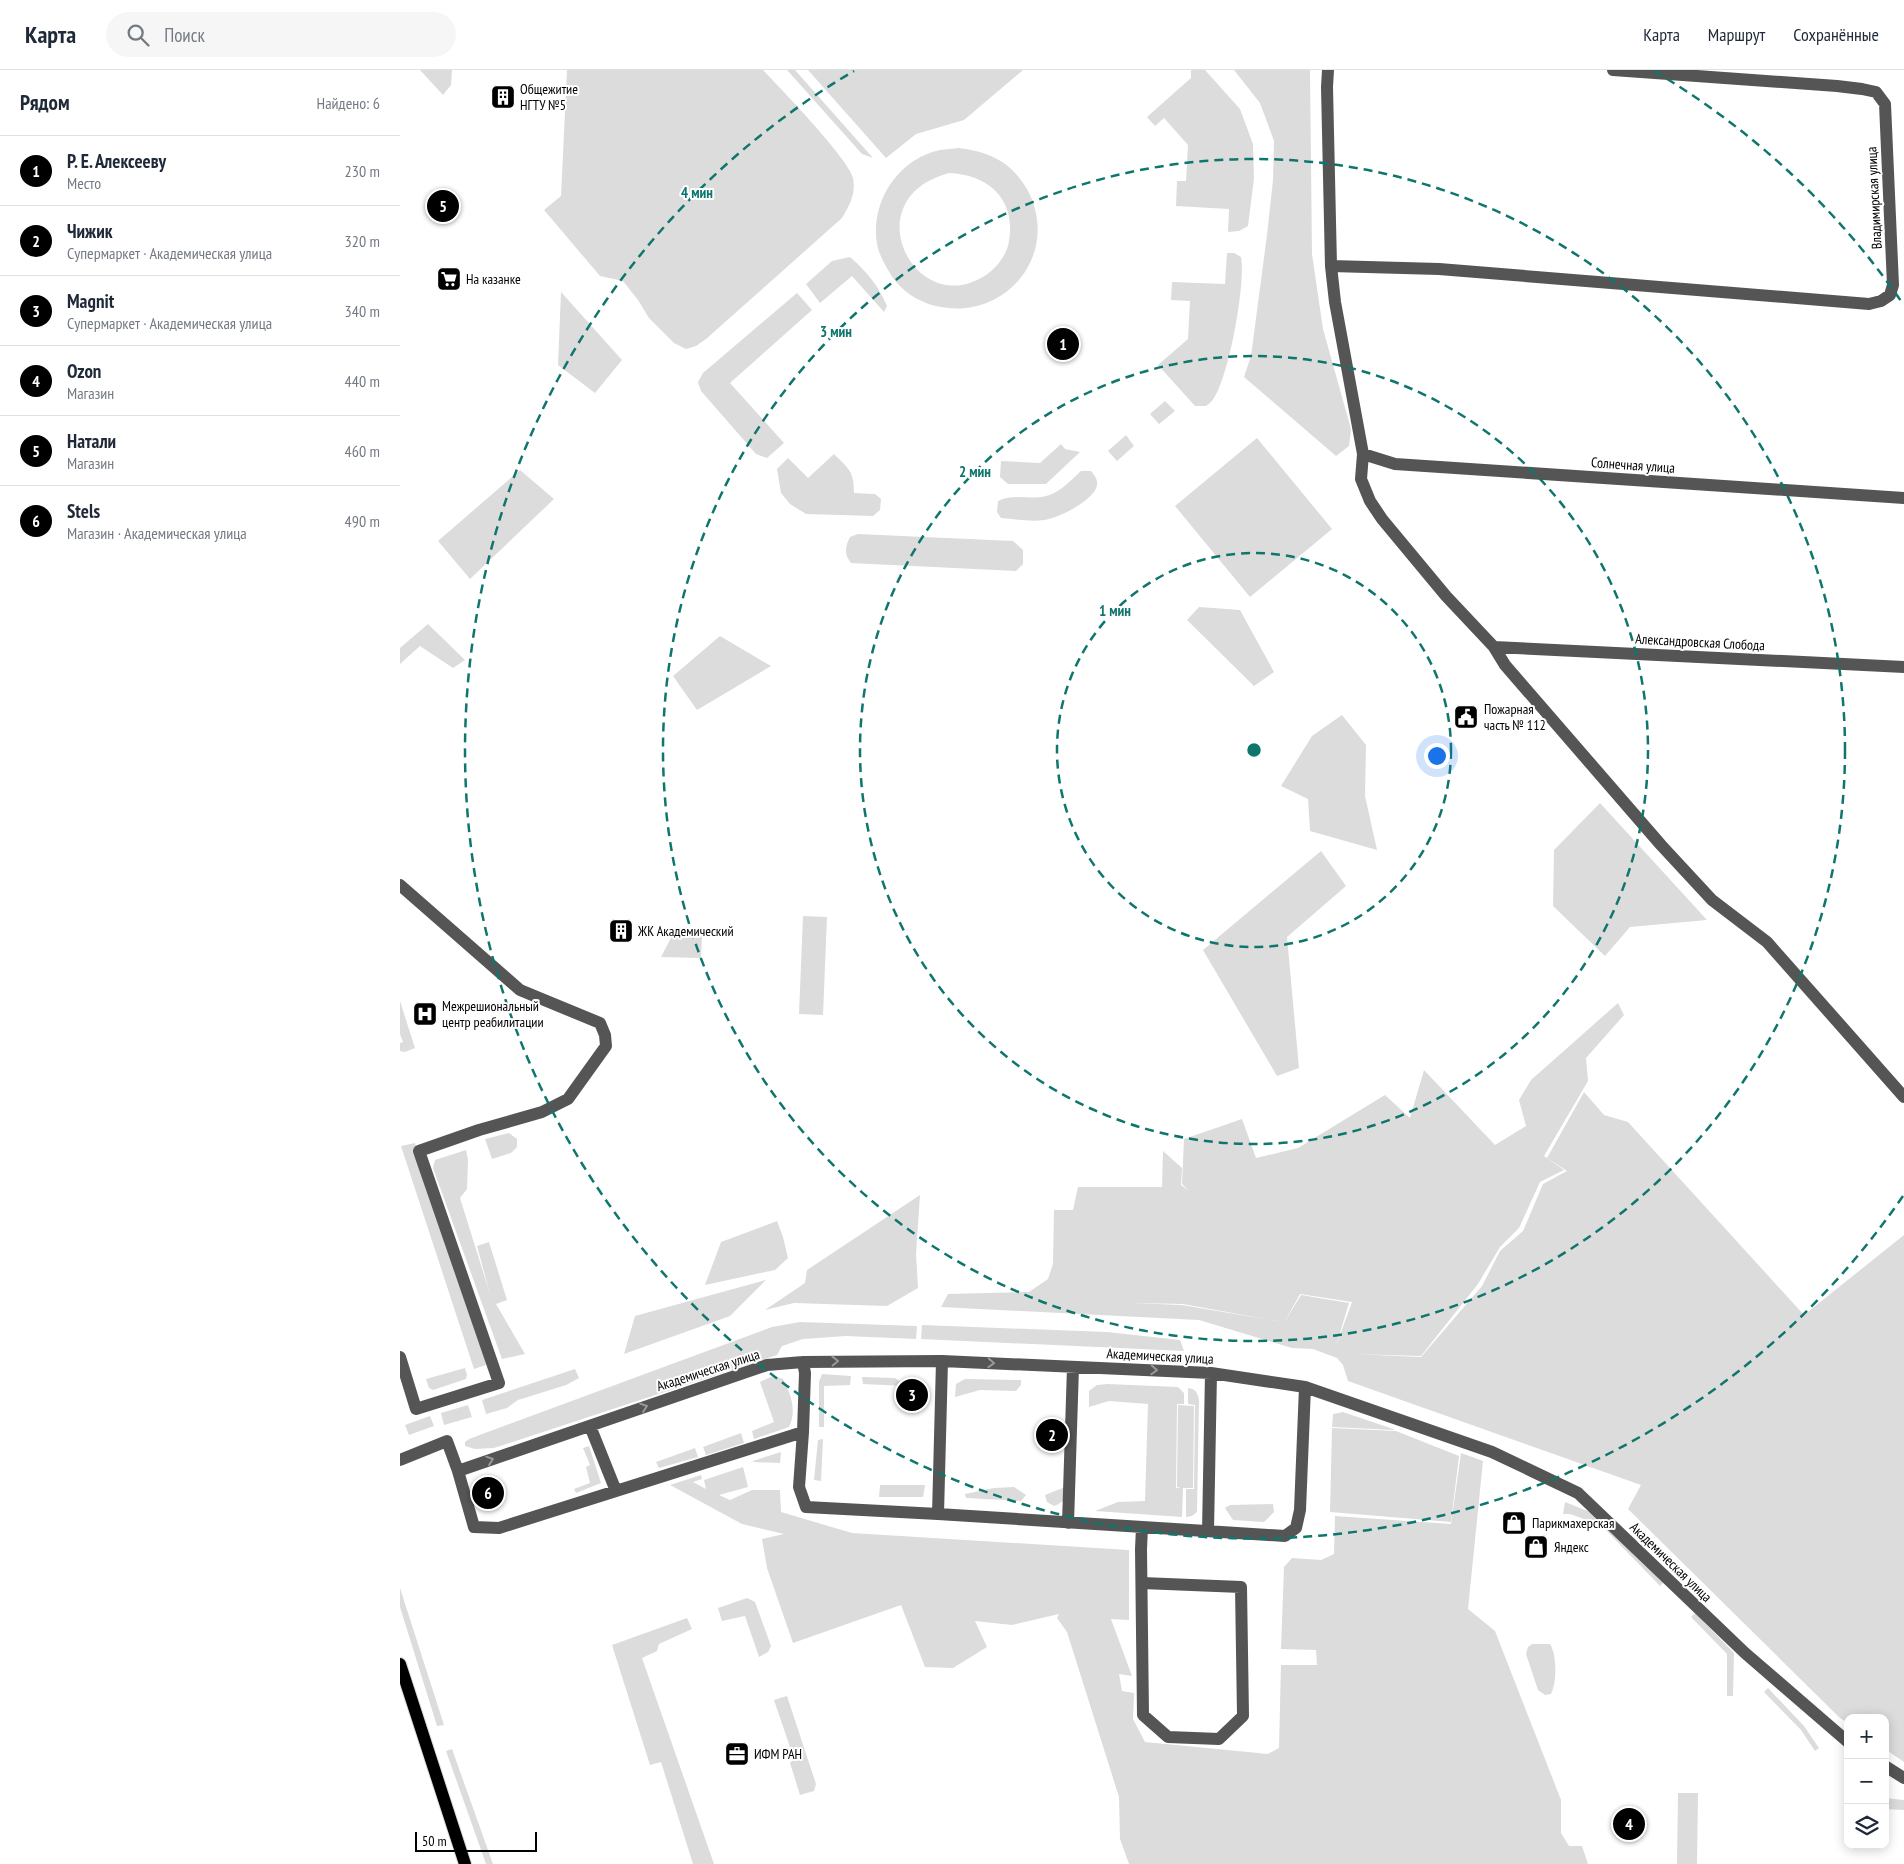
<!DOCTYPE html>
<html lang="ru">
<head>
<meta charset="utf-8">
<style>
  body { margin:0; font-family:"PT Sans Narrow",sans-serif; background:#f6f6f7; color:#1f2937 }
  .controls { position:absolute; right:15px; bottom:15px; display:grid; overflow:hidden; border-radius:10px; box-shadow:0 2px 12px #0003 }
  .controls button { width:45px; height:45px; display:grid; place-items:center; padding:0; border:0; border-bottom:1px solid #e0e1e3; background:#fff; color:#1f2937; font:25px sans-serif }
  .scale { position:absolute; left:15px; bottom:12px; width:122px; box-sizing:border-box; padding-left:5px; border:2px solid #000; border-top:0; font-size:14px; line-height:18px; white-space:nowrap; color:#000; -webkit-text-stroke:4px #fff; paint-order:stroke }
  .you { position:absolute; left:1036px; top:685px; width:18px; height:18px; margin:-12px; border:4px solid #fff; border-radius:50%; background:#1a73e8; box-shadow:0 0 0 8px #1a73e833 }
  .badge { display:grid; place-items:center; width:32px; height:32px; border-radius:50%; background:#000; color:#fff; font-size:16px; font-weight:700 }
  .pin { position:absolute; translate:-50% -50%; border:2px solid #fff; box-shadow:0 1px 5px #0006 }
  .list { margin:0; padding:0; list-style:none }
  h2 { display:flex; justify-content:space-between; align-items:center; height:65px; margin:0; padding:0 20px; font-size:21px }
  h2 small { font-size:16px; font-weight:400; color:#747a83 }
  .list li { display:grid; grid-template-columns:32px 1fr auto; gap:15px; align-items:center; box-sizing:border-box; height:70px; padding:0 20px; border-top:1px solid #e0e1e3 }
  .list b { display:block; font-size:19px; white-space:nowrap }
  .list p { margin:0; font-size:16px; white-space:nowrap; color:#747a83 }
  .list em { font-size:16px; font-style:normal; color:#747a83 }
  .icon { flex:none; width:28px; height:28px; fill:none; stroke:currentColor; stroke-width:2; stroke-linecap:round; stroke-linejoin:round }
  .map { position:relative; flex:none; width:1504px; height:1794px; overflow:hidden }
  header { display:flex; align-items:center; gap:30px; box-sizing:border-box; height:70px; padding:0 25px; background:#fff; border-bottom:1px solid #e0e1e3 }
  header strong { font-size:24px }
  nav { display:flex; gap:28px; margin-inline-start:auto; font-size:18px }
  .search { width:350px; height:45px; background:#f6f6f7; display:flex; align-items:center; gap:12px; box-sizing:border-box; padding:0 18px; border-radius:28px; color:#747a83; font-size:19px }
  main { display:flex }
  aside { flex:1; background:#fff }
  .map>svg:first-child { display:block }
  .green { fill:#dcdcdc; fill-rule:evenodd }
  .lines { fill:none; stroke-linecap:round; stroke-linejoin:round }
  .major-casing { stroke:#dbdbdb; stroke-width:14 }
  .minor { stroke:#555; stroke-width:12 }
  .major { stroke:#000; stroke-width:12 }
  .oneway { stroke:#999 }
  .ring { fill:none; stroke:#0f766e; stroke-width:2.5; stroke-dasharray:9 6 }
  .labels { text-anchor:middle; stroke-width:4; stroke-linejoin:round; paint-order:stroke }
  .poi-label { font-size:14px; fill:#000; stroke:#fff; text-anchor:start }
  .street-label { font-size:14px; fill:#000; stroke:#fff }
  .centre { fill:#0f766e; stroke:#fff; stroke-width:2.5 }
  .ring-label { font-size:15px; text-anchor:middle; font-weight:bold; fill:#0f766e; stroke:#fff; stroke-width:4; stroke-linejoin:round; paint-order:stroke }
</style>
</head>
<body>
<header>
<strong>Карта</strong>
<div class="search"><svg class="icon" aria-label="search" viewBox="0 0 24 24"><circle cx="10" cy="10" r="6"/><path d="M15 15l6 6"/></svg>Поиск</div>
<nav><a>Карта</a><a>Маршрут</a><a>Сохранённые</a></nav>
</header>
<main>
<aside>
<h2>Рядом<small>Найдено: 6</small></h2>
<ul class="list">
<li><span class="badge">1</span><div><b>Р. Е. Алексееву</b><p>Место</p></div><em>230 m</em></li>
<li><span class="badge">2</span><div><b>Чижик</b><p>Супермаркет · Академическая улица</p></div><em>320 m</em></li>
<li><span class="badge">3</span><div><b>Magnit</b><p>Супермаркет · Академическая улица</p></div><em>340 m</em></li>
<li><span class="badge">4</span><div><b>Ozon</b><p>Магазин</p></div><em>440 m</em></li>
<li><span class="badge">5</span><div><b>Натали</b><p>Магазин</p></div><em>460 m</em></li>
<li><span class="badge">6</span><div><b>Stels</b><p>Магазин · Академическая улица</p></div><em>490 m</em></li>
</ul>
</aside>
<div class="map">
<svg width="1504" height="1794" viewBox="0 0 1504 1794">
  <rect width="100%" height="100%" fill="#fff"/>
  <path class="green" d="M 20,0 L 52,0 L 51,15 L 43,25 Z
    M 167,0 L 363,0 C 380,18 449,89 453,108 C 456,123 450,135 442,148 L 306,269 L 296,276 L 286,279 L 274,273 L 249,248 L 238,230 L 223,211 L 200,206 L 144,140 L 161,126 Z
    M 387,0 L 395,0 L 473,88 L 462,84 Z
    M 408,0 L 623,0 L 564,50 L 516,64 L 486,88 Z
    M 791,0 L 805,0 L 840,39 L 853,74 L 854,108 L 848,156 L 839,161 L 828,162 L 829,139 L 776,136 L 777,111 L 786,111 L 788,75 L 764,48 L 755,56 L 747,47 L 791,8 Z
    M 834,0 L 910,0 L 912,184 L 923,259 L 951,359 L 949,376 L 936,386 L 844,307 L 851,286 L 867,165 L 873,110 L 874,71 L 860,33 Z
    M 559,78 C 572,80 584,82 595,88 C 610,95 622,109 629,123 C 660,187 603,252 536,236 C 518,232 500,220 491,205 C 485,195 479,185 477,174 C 470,132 498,89 540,80 C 546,79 553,79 559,78 ZM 549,103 C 589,105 616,129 609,171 C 607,185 597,197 586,205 C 516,252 452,129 549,103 Z
    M 827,183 L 834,183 L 841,187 C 846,213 829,306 814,328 C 812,331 809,334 806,336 L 795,336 L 758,295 L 788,269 L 790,231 L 771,230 L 772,212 L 825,214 Z
    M 450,187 C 468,203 478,215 487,236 L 484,242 L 452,206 L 420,233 L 406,214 L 432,191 Z
    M 161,222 L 222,290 L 195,323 L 158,295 Z
    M 397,223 L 412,240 L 330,313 L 384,373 L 367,388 L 356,384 L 301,321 L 298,312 L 303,303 Z
    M 765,331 L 775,341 L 759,354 L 750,344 Z
    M 726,365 L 734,376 L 717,391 L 708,381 Z
    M 857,368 L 932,459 L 850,527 L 775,436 Z
    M 661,374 L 665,379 L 680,382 L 646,414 L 608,414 L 600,407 L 601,391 L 640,393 Z
    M 434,384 C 449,399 454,401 454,423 L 475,424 L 481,429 L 480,440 L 473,446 L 406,444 L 390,434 L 381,423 L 377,399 L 388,388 L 408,408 Z
    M 120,400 L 154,429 L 70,509 L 38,471 Z
    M 681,401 L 691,401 C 694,405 698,409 697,415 C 695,430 659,448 644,450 C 630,452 615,449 601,448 L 597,442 L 598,431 C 612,424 626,429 641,427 C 658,425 669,412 681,401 Z
    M 458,464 L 613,471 L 623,480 L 623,494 L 616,501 L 451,493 C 444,484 445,477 450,467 Z
    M 799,537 L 840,540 L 874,602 L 854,616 L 787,550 Z
    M 28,554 L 65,590 L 53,598 L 20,576 L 0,594 L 0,578 Z
    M 320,566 L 371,596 L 297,640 L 273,606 Z
    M 942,645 L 966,675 L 965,726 L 977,780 L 910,761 L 908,729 L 881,716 L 912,666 Z
    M 1200,733 L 1307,850 L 1230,857 L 1205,886 L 1153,836 L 1154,780 Z
    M 921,781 L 946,816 L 887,867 L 899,998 L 877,1006 L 803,880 Z
    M 403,846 L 427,847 L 423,945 L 399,944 Z
    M 273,864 L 302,865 L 301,888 L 261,887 Z
    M 0,931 L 15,978 L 5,982 L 0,981 L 0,973 L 3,972 L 0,964 Z
    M 1218,933 L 1224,945 L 1186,988 L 1188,1011 L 1144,1086 L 1164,1100 L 1140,1112 L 1119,1158 L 1100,1177 L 1078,1214 L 1021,1286 L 953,1284 L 1021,1287 L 1082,1216 L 1100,1181 L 1123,1161 L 1143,1114 L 1167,1101 L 1147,1088 L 1184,1022 L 1204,1045 L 1228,1052 L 1404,1245 L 1504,1165 L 1504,1692 L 1485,1679 L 1485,1648 L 1448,1648 L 1448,1653 L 1440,1648 L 1228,1439 L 1241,1415 L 948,1311 L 943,1295 L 937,1288 L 913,1279 L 892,1278 L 799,1250 L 541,1237 L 548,1224 L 629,1222 L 648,1209 L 653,1194 L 654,1140 L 673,1140 L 678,1117 L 762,1117 L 763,1081 L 782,1098 L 781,1115 L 789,1121 L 782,1114 L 784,1069 L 842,1049 L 856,1088 L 898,1078 L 985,1025 L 1010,1048 L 1024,1000 L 1095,1075 L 1126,1056 L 1119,1030 L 1131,1010 ZM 900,1224 L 952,1232 L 936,1276 L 949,1233 L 901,1225 L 884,1253 ZM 730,1233 L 783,1234 L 882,1252 L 782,1235 Z
    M 109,1063 L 117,1069 L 117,1077 L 111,1083 L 92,1089 L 85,1069 Z
    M 15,1073 L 84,1281 L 86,1295 L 74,1299 L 1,1076 Z
    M 66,1080 L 68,1090 L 67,1119 L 60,1128 L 90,1224 L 77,1176 L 89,1172 L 107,1230 L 96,1234 L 125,1284 L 102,1289 L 33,1098 L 35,1090 Z
    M 520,1125 L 516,1184 L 518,1218 L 487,1236 L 394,1233 L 365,1240 L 405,1213 L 407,1200 Z
    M 377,1151 L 383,1167 L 388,1188 L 375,1200 L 305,1215 L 321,1172 Z
    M 366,1210 L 330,1246 L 224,1284 L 235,1246 Z
    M 400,1252 L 517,1256 L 516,1269 L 446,1266 L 403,1269 L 382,1276 L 377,1285 L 94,1378 L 75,1379 L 65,1376 L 65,1372 L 69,1369 L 372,1257 Z
    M 522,1255 L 707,1262 L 780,1270 L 784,1281 L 521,1269 Z
    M 65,1298 L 67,1305 L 66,1309 L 33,1320 L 29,1318 L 26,1309 Z
    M 175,1299 L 179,1308 L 166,1315 L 118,1330 L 107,1338 L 86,1344 L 82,1330 Z
    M 422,1304 L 451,1306 L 450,1315 L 424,1316 L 424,1357 L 419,1357 L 419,1312 Z
    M 373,1306 L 383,1309 C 391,1324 397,1341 389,1357 L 354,1369 L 352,1361 L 374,1352 L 360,1312 Z
    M 462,1307 L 495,1308 L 506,1316 L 463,1314 Z
    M 565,1309 L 621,1310 L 621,1315 L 616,1321 L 580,1320 L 555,1327 L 556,1314 Z
    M 708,1314 L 778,1317 L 784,1323 L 784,1334 L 777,1334 L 776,1418 L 781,1418 L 777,1417 L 778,1335 L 794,1336 L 793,1418 L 783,1418 L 782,1447 L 695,1441 L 718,1432 L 745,1431 L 748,1334 L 709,1331 L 689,1337 L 689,1321 L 697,1315 Z
    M 788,1318 C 796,1319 797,1322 799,1330 L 797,1442 L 792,1446 L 786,1447 L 786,1419 L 794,1419 L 795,1335 L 788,1334 Z
    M 68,1335 L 72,1347 L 44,1355 L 41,1343 Z
    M 943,1342 L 996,1360 L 932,1357 L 933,1344 Z
    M 30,1346 L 34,1356 L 9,1365 L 5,1355 Z
    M 932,1358 L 996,1361 L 1059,1386 L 1051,1452 L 930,1442 Z
    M 341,1363 L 344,1373 L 306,1385 L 303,1377 Z
    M 423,1369 L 421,1411 L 414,1410 L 418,1370 Z
    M 189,1376 L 201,1413 L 176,1423 L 174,1419 L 190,1413 L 186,1397 L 190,1395 L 183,1378 Z
    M 295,1378 L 298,1387 L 259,1398 L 256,1392 Z
    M 381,1382 L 380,1393 L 353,1392 L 353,1391 Z
    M 1061,1383 L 1083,1391 L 1068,1539 L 1095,1561 L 1161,1730 L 1161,1763 L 1169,1776 L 1182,1776 L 1188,1794 L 729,1794 L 720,1769 L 719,1727 L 667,1562 L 657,1548 L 659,1544 L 612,1555 L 575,1551 L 587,1577 L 553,1598 L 525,1597 L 501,1535 L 393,1573 L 367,1498 L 362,1469 L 384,1464 L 342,1454 L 270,1415 L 301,1405 L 302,1409 L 293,1412 L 306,1419 L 304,1410 L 343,1397 L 348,1417 L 319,1425 L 330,1430 L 352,1420 L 380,1420 L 381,1442 L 452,1463 L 729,1480 L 729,1550 L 711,1549 L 732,1606 L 719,1604 L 722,1621 L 734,1623 L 733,1649 L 745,1672 L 868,1684 L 879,1678 L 881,1595 L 917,1595 L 916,1580 L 881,1579 L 884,1497 L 892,1488 L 921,1490 L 934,1484 L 935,1446 L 1051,1454 Z
    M 480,1415 L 525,1415 L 523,1427 L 479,1427 Z
    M 670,1415 C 667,1426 665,1432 654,1436 L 647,1432 L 645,1425 Z
    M 614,1417 L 626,1425 L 621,1431 L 566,1428 L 565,1424 L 594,1418 Z
    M 1165,1432 L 1195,1444 L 1264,1512 L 1260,1516 L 1201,1455 L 1170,1444 L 1163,1444 Z
    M 873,1434 L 874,1442 L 864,1452 L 833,1450 L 825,1438 L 830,1435 Z
    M 0,1518 L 44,1655 L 37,1656 L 0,1537 Z
    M 347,1528 L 355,1532 L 371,1576 L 368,1582 L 359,1587 L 345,1546 L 322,1551 L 318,1538 Z
    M 1295,1543 L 1334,1583 L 1333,1626 L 1327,1626 L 1327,1584 L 1291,1547 Z
    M 287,1548 L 292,1559 L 259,1574 L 257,1581 L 242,1588 L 314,1794 L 293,1794 L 261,1692 L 250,1695 L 212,1575 Z
    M 1132,1574 L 1150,1574 C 1157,1585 1157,1612 1151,1624 L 1145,1625 L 1138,1620 L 1126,1584 L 1128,1577 Z
    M 1368,1618 L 1404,1656 L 1419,1678 L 1415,1681 L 1401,1660 L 1364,1622 Z
    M 387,1626 L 416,1714 L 414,1721 L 400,1725 L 390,1693 L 394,1689 L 374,1630 Z
    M 52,1679 L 93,1794 L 86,1794 L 46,1681 Z
    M 1278,1723 L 1298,1723 L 1297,1794 L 1277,1794 Z
    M 1485,1728 L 1504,1730 L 1504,1740 L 1485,1739 Z"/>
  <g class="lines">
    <defs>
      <path id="major" d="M 0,1594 L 65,1794"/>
    </defs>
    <use href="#major" class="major-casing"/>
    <path class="minor" d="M 928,0 L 927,17 L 931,196 L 935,232 L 963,384 L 961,409 L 970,431 L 982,449 L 1046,526 L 1094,577 L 1105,595 L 1261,775 L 1312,830 L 1367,872 L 1504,1027
      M 931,196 L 1039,199 L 1469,234 L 1481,231 L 1490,225 L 1493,215 L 1485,34 L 1476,22 L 1462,19 L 1437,16 L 1213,0
      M 963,384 L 995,394 L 1504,428
      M 1094,577 L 1504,597
      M 0,815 L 120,920 L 200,953 L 205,965 L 206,976 L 168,1029 L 142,1042 L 79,1060 L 19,1081 L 99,1313 L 16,1339 L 0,1287
      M 542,1291 L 538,1444 L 885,1466 L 896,1458 L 900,1440 L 905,1317
      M 190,1356 L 216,1421
      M 403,1362 L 399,1417 L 406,1437 L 538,1444
      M 0,1390 L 47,1371 L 58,1401 L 367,1295 L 403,1292 L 542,1291 L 811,1303 L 905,1317 L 1092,1382 L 1178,1423 L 1345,1583 L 1448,1672
      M 58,1401 L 74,1457 L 99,1458 L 403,1362 L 405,1303 L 403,1292
      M 668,1453 L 673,1297
      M 742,1457 L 741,1479 L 743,1645 L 768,1667 L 819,1669 L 843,1646 L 841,1517 L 742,1513
      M 808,1461 L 811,1303
      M 1485,1696 L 1504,1708"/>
    <use href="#major" class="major"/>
  </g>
  <defs><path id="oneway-chevron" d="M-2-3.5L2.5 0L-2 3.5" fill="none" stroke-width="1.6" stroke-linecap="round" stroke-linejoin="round" transform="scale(1.25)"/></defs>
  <g class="oneway">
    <use href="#oneway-chevron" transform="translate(435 1291) rotate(-1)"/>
    <use href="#oneway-chevron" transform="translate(591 1293) rotate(3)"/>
    <use href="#oneway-chevron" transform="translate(754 1300) rotate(3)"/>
    <use href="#oneway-chevron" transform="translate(244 1337) rotate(-19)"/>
    <use href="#oneway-chevron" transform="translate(90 1390) rotate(-19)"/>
  </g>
  <g class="ring">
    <circle cx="854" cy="680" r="197"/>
    <circle cx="854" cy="680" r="394"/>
    <circle cx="854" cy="680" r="591"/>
    <path d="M1503 1126A788 788 0 1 1 454 1M1254 1A788 788 0 0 1 1503 234"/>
  </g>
  <defs>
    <symbol id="building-square" viewBox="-11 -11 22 22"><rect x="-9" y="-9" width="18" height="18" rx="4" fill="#000" stroke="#fff"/><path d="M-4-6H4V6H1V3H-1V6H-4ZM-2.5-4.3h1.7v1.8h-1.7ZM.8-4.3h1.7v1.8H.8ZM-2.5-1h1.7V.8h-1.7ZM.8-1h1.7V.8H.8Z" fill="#fff"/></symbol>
    <symbol id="supermarket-square" viewBox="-11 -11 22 22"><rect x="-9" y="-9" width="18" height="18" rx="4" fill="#000" stroke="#fff"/><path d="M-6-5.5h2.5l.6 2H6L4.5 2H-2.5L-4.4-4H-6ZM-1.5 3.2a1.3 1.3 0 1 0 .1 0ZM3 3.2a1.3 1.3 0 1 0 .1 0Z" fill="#fff"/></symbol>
    <symbol id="civic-square" viewBox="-11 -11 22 22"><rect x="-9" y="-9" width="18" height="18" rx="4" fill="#000" stroke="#fff"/><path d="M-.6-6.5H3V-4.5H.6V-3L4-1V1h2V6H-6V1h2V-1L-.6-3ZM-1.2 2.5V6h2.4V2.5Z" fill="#fff"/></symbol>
    <symbol id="hospital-square" viewBox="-11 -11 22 22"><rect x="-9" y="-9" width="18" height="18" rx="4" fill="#000" stroke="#fff"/><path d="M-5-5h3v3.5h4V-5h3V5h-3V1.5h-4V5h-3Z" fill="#fff"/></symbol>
    <symbol id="shop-square" viewBox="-11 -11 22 22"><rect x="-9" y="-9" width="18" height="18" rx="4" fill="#000" stroke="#fff"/><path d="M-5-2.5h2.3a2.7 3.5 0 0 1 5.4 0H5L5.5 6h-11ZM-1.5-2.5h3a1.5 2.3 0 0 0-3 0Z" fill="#fff"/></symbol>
    <symbol id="office-square" viewBox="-11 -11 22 22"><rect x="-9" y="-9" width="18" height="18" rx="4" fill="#000" stroke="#fff"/><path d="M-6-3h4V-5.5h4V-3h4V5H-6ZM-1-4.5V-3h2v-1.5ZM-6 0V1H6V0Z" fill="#fff"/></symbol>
  </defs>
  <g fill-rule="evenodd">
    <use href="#building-square" x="89" y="13" width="28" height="28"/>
    <use href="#supermarket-square" x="35" y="195" width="28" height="28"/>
    <use href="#civic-square" x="1052" y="633" width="28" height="28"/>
    <use href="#building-square" x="207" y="847" width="28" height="28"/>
    <use href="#hospital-square" x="11" y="930" width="28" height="28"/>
    <use href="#shop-square" x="1100" y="1439" width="28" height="28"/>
    <use href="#shop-square" x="1122" y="1463" width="28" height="28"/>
    <use href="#office-square" x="323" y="1670" width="28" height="28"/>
  </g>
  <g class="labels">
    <g class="poi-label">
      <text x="120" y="24">Общежитие<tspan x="120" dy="16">НГТУ №5</tspan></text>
      <text x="66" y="214">На казанке</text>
      <text x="1084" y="644">Пожарная<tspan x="1084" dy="16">часть № 112</tspan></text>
      <text x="238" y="866">ЖК Академический</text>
      <text x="42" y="941">Межрешиональный<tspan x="42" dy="16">центр реабилитации</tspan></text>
      <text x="1132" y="1458">Парикмахерская</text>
      <text x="1154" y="1482">Яндекс</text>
      <text x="354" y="1689">ИФМ РАН</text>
    </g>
    <g class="street-label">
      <text transform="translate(1474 128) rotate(-93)" y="5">Владимирская улица</text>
      <text transform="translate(1233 395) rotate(4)" y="5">Солнечная улица</text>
      <text transform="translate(1300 572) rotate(3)" y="5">Александровская Слобода</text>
      <text transform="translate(760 1286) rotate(3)" y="5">Академическая улица</text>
      <text transform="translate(308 1300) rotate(-18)" y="5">Академическая улица</text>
      <text transform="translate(1271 1492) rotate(44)" y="5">Академическая улица</text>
    </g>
  </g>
  <circle cx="854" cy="680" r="8" class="centre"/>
  <g class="ring-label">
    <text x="297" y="128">4 мин</text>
    <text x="436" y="267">3 мин</text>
    <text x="575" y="407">2 мин</text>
    <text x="715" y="546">1 мин</text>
  </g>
</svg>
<div class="controls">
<button>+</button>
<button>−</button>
<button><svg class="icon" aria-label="layers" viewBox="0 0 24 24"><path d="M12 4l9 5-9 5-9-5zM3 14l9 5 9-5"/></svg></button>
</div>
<div class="scale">50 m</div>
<div class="you"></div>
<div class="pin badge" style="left:663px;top:274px">1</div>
<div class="pin badge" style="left:652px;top:1365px">2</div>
<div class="pin badge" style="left:512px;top:1325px">3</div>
<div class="pin badge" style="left:1229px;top:1754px">4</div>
<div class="pin badge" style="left:43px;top:136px">5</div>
<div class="pin badge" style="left:88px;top:1423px">6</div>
</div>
</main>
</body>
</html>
